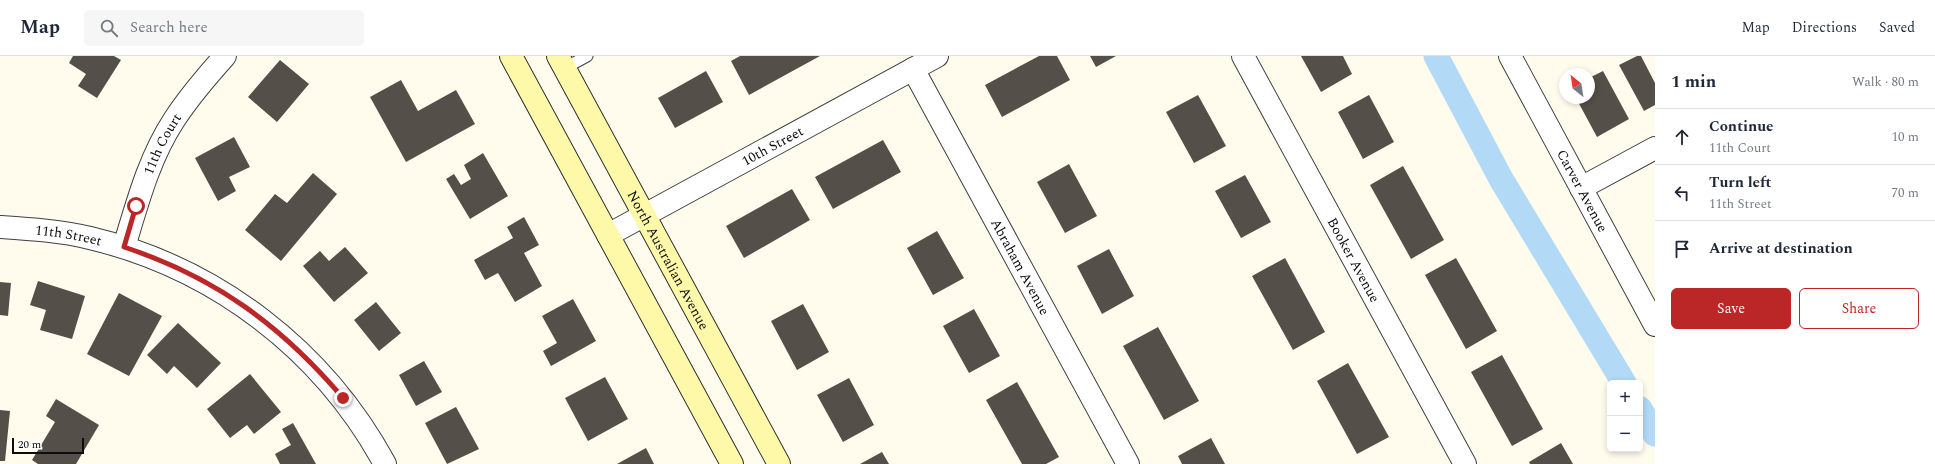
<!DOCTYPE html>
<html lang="en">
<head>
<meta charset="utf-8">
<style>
  body { margin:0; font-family:Spectral,serif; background:#f6f6f7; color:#1f2937 }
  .controls { position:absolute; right:12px; bottom:12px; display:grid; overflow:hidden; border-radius:6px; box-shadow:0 2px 6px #0003 }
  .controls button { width:36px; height:36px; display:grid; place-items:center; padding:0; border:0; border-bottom:1px solid #e0e1e3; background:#fff; color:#1f2937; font:20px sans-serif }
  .compass { position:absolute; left:1559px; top:12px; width:36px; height:36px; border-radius:50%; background:#fff; box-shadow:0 2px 6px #0003; rotate:330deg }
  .scale { position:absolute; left:12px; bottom:10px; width:72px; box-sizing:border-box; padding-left:4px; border:2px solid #0d0d0d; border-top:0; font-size:11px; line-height:14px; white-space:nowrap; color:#0d0d0d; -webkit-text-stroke:3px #fff; paint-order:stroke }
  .stop { position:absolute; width:12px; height:12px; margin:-9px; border:3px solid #bb2726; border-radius:50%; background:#fff }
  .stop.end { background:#bb2726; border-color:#fff; box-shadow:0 1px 4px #0008 }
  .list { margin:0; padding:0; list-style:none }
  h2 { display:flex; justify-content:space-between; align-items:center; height:52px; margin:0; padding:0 16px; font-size:17px }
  h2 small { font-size:13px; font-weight:400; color:#747a83 }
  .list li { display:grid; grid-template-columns:26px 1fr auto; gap:12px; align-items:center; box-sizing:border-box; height:56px; padding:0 16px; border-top:1px solid #e0e1e3 }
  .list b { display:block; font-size:15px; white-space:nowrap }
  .list p { margin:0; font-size:13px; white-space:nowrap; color:#747a83 }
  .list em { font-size:13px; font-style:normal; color:#747a83 }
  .actions { display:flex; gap:8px; padding:12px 16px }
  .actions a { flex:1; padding:9px 0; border:1px solid #bb2726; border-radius:6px; text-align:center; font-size:14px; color:#bb2726 }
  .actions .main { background:#bb2726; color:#fff }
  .icon { flex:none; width:22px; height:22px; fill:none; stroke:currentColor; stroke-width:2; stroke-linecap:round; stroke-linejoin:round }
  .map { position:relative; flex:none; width:1655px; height:408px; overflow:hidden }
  header { display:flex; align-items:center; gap:24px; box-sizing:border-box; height:56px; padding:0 20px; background:#fff; border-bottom:1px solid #e0e1e3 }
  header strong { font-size:19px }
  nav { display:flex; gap:22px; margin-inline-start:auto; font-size:14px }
  .search { width:280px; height:36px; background:#f6f6f7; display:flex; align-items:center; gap:10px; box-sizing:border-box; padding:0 14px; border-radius:6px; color:#747a83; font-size:15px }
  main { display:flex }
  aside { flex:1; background:#fff }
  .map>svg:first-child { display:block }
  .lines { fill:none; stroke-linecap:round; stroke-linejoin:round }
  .canal { stroke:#b2d9f5; stroke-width:25 }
  .building { fill:#554f49 }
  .service-casing { stroke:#404040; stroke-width:13 }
  .minor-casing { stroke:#404040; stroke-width:24 }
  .secondary-casing { stroke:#2f2f2f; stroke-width:24 }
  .service { stroke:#fff; stroke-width:11 }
  .minor { stroke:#fff; stroke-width:22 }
  .secondary { stroke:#fef9a8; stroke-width:22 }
  .route { stroke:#bb2726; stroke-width:5 }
  .labels { text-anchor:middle; stroke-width:4; stroke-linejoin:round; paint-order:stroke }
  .street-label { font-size:14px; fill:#0d0d0d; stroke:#fff }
</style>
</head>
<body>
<header>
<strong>Map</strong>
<div class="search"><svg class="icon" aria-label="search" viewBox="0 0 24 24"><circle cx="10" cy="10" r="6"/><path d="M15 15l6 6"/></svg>Search here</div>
<nav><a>Map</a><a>Directions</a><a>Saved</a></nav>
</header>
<main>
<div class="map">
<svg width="1655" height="408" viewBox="0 0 1655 408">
  <rect width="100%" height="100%" fill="#fffced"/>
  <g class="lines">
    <path class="canal" d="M 1436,0 L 1501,123 L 1624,327
      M 1640,353 L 1655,378"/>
  </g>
  <path class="building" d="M 73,0 L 114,0 L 121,4 L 97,42 L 78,30 L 86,18 L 69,7 Z
    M 740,0 L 820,0 L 749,39 L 731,5 Z
    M 1039,0 L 1057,0 L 1070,24 L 1002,61 L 985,29 Z
    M 1090,0 L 1116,0 L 1096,11 Z
    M 1301,0 L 1343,0 L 1352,18 L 1321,36 Z
    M 1637,0 L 1641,0 L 1655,27 L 1655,49 L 1644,55 L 1619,9 Z
    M 280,4 L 309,28 L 277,66 L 248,41 Z
    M 706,15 L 723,46 L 675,72 L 658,42 Z
    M 1603,15 L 1629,63 L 1597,81 L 1576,42 L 1589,42 L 1589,22 Z
    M 401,24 L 418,55 L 456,34 L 475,68 L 406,106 L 370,41 Z
    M 1198,39 L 1226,90 L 1194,107 L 1166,56 Z
    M 1369,39 L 1394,86 L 1363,103 L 1338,56 Z
    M 234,81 L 250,111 L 229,121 L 236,135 L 218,145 L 195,102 Z
    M 883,84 L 901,116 L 833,153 L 815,121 Z
    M 483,97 L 508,140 L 470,163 L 446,123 L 454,118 L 461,129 L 471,123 L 464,109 Z
    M 1069,108 L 1097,160 L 1065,177 L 1037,126 Z
    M 1403,110 L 1444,184 L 1411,203 L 1370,129 Z
    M 313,117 L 337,138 L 281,205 L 245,174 L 275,138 L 287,147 Z
    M 1245,119 L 1271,166 L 1241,182 L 1215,135 Z
    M 792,133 L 810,164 L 744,202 L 726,170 Z
    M 524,161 L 539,189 L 524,197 L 542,230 L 515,246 L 498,217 L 485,224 L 474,204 L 513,182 L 507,171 Z
    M 937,175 L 964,222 L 933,239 L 907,192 Z
    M 345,191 L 368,217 L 334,246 L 303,210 L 320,195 L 329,205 Z
    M 1109,193 L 1134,240 L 1102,258 L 1077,210 Z
    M 1285,202 L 1325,276 L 1293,294 L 1252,220 Z
    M 1456,202 L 1497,275 L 1466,293 L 1425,219 Z
    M 38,225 L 85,240 L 72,283 L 40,274 L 46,254 L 30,249 Z
    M 0,226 L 11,227 L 8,260 L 0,259 Z
    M 119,237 L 162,260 L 129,320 L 87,298 Z
    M 573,243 L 596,285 L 551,310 L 543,295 L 557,287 L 542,260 Z
    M 376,246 L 401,277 L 379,295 L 354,264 Z
    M 803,248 L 829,296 L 797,314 L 771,265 Z
    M 974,253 L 1000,300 L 969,317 L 943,270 Z
    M 178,267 L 221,307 L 197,332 L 174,310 L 167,318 L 147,299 Z
    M 1158,271 L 1199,345 L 1164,364 L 1123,290 Z
    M 1502,299 L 1543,373 L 1512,390 L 1471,316 Z
    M 424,305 L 442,336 L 416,350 L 399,319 Z
    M 1348,307 L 1389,381 L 1357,398 L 1317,325 Z
    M 250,318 L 281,356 L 254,378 L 247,369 L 230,382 L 207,353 Z
    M 605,321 L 628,363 L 588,385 L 565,342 Z
    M 849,322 L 874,369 L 843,386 L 817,339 Z
    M 1017,326 L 1059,401 L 1046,408 L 1022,408 L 986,344 Z
    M 56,343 L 99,369 L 76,408 L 38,408 L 32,404 L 55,366 L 46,360 Z
    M 456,351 L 479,393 L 447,408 L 425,367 Z
    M 0,354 L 10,355 L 5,405 L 0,405 Z
    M 293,367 L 316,408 L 280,408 L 275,398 L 291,389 L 282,373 Z
    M 1211,382 L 1225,408 L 1182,408 L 1178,400 Z
    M 1561,387 L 1573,408 L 1530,408 L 1529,406 Z
    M 646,392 L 654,408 L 617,408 Z
    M 882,396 L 889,408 L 860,408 Z"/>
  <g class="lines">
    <defs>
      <path id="service" d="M 565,12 L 587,0"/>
      <g id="minor">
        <path id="s1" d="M 1243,0 L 1465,408"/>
        <path id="s2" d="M 1510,0 L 1655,269"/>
        <path id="s3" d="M 913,13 L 1128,408"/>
        <path d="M 1581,132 L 1655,92"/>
        <path id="s4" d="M 0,171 C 30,173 61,175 90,182 C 216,212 323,294 385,408"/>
        <path id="s5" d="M 608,179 L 937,0"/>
        <path id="s6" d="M 124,191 C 137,148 149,102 174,64 C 189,41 207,20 225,0"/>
      </g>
      <g id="secondary">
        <path d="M 511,0 L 732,408"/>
        <path id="s7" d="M 558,0 L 779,408"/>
      </g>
    </defs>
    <use href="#service" class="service-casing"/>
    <use href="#minor" class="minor-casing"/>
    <use href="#secondary" class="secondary-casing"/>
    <use href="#service" class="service"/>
    <use href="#minor" class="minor"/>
    <use href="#secondary" class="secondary"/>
  </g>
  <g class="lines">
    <path class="route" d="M 136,150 L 124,191 C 215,221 281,269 343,342"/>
  </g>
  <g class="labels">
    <g class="street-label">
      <text dy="5" stroke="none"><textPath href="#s6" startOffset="110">11th Court</textPath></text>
      <text dy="5" stroke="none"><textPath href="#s5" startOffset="187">10th Street</textPath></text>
      <text dy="5" stroke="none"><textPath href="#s2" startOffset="153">Carver Avenue</textPath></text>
      <text dy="5" stroke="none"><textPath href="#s4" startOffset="69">11th Street</textPath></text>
      <text dy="5" stroke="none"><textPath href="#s7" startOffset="232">North Australian Avenue</textPath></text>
      <text dy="5" stroke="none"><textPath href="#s1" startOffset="232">Booker Avenue</textPath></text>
      <text dy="5" stroke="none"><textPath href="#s3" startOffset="225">Abraham Avenue</textPath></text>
    </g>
  </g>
</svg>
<div class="controls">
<button>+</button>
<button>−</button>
</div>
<svg class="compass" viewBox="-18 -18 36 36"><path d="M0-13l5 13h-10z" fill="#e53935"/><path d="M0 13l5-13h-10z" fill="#747a83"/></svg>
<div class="scale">20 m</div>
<div class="stop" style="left:136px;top:150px"></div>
<div class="stop end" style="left:343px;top:342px"></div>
</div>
<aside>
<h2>1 min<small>Walk · 80 m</small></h2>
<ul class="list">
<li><svg class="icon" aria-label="ahead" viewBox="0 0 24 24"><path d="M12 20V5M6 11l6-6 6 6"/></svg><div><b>Continue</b><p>11th Court</p></div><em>10 m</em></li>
<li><svg class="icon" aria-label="left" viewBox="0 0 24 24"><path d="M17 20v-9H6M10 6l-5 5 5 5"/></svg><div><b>Turn left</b><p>11th Street</p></div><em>70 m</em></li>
<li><svg class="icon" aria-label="arrive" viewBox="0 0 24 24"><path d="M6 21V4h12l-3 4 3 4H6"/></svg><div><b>Arrive at destination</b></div></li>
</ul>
<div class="actions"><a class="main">Save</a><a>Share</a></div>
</aside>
</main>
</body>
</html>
